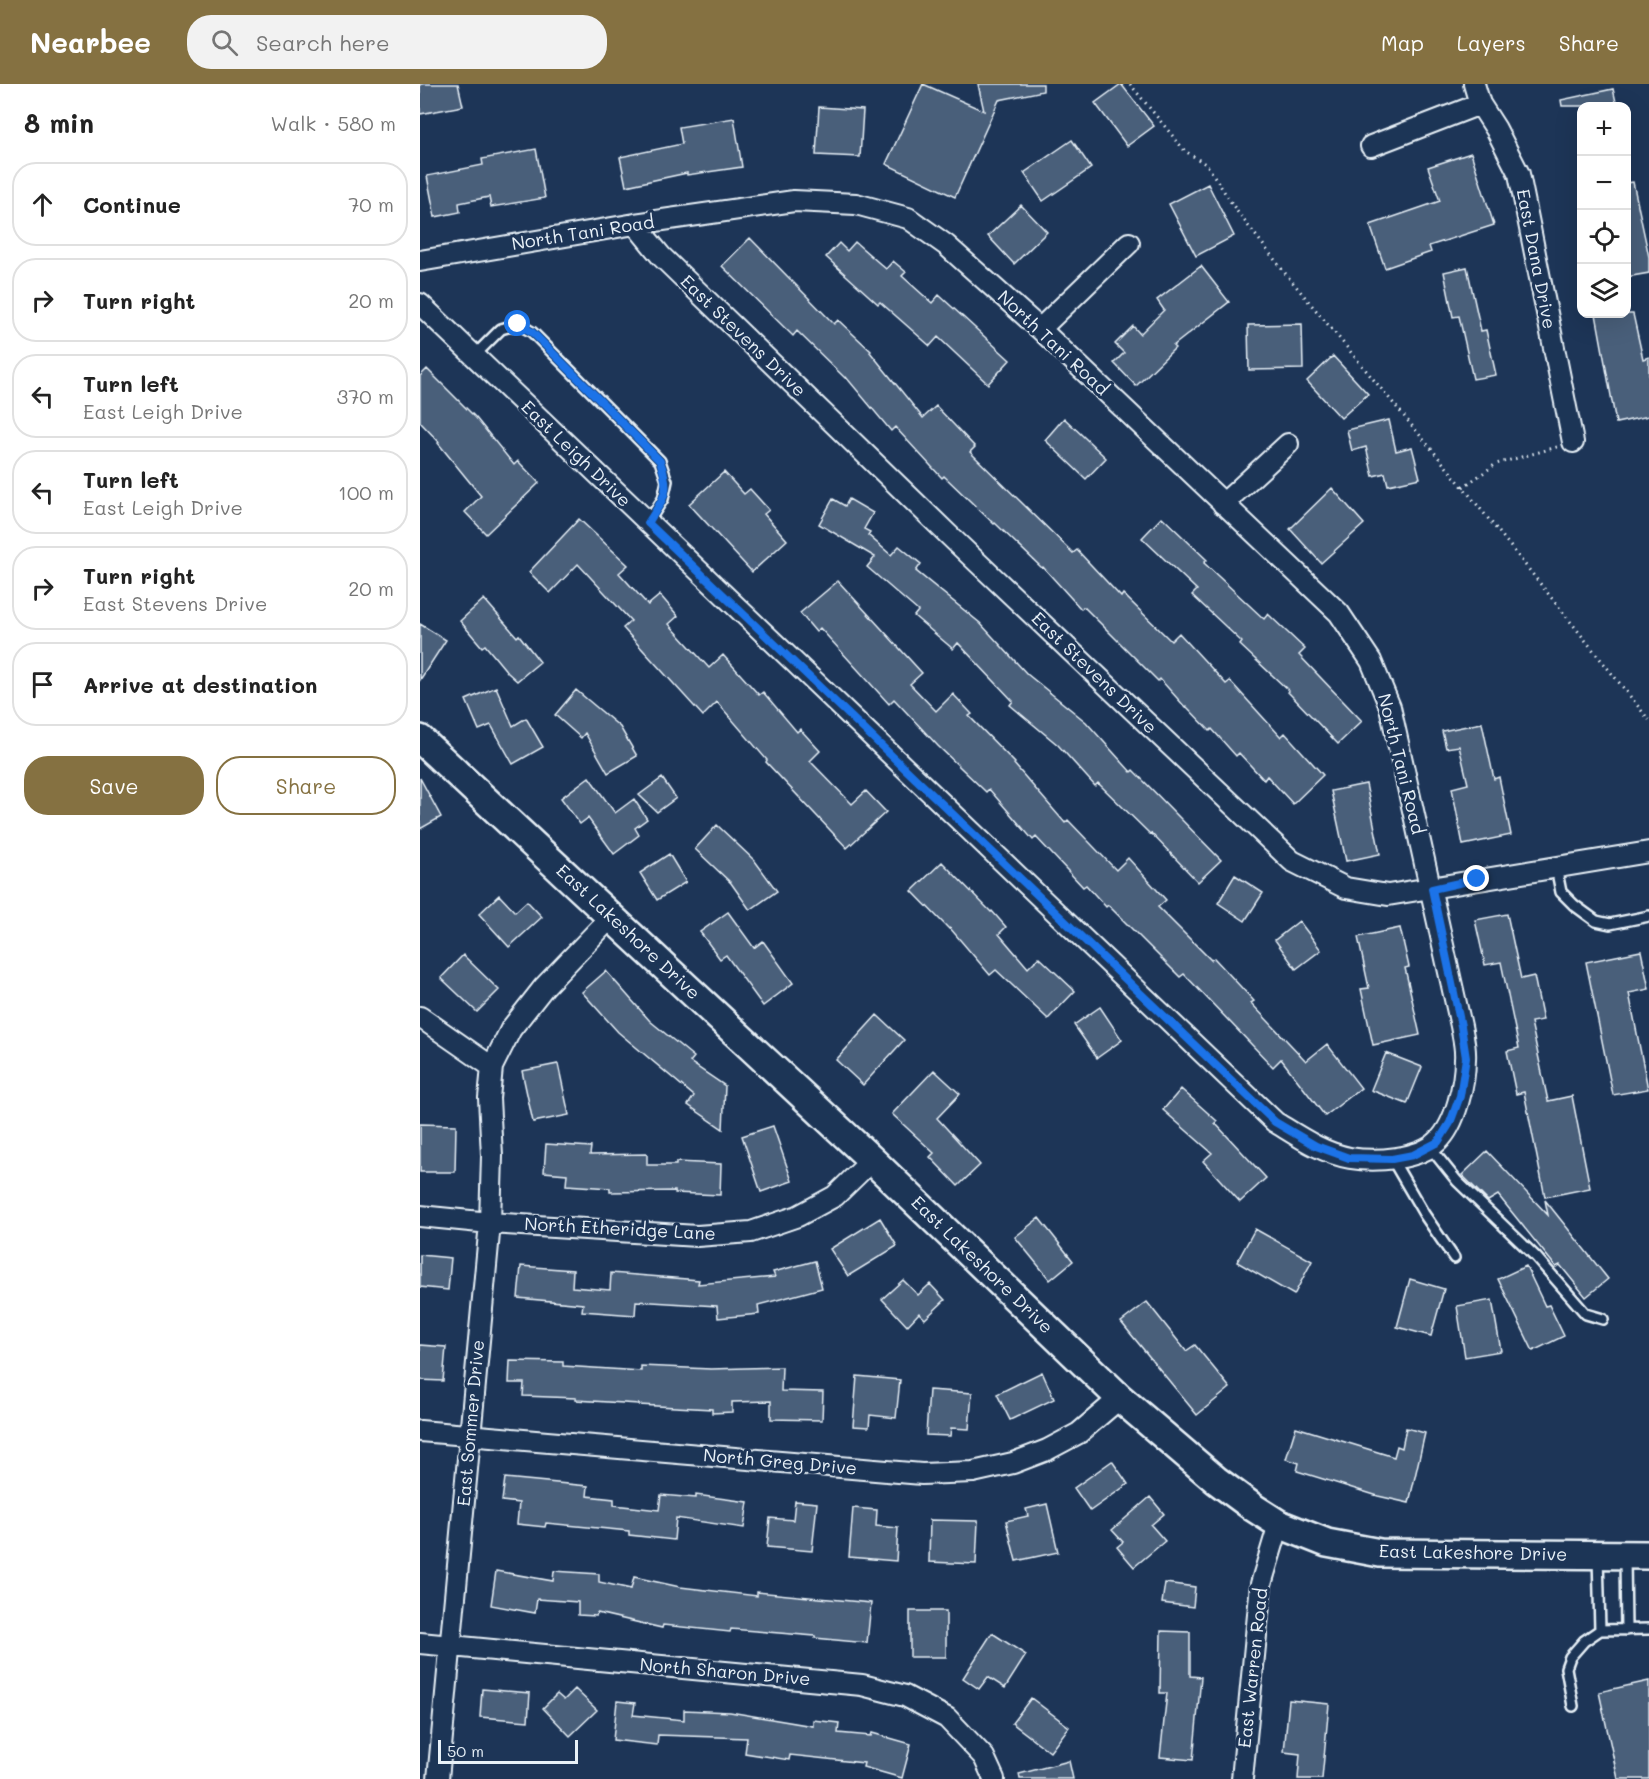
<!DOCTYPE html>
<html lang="en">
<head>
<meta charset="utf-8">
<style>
  body { margin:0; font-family:Mali,sans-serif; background:#f2f2f2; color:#222 }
  .controls { position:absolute; right:18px; top:18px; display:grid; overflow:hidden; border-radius:12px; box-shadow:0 6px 24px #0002 }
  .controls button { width:54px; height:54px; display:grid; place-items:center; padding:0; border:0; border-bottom:2px solid #e0e0e0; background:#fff; color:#222; font:30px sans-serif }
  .scale { position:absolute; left:18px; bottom:15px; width:140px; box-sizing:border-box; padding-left:6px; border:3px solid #e8f1f8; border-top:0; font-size:16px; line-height:21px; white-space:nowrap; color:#e8f1f8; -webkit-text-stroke:4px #1d3557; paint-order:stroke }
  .stop { position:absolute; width:18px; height:18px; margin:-14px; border:4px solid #1a73e8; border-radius:50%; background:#fff }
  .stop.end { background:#1a73e8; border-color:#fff; box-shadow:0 2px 6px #0008 }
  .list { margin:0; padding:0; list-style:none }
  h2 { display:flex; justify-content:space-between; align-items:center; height:78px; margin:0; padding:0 24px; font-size:26px }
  h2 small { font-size:20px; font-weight:400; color:#767676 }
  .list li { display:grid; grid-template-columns:39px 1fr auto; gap:18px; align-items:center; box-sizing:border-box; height:84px; margin:0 12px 12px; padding:0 12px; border:2px solid #e0e0e0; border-radius:24px }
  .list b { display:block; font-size:22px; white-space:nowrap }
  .list p { margin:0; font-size:20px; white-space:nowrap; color:#767676 }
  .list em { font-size:20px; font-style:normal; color:#767676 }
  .actions { display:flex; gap:12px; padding:18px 24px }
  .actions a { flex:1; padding:14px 0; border:2px solid #857141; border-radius:24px; text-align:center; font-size:21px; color:#857141 }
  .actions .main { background:#857141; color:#fff }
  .icon { flex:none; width:33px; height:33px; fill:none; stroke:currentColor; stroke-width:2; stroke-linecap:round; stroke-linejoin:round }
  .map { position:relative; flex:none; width:1229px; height:1695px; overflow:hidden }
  header { display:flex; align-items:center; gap:36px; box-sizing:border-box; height:84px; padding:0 30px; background:#857141; color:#fff }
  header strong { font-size:28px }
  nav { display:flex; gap:33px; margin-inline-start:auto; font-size:21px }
  .search { width:420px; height:54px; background:#f2f2f2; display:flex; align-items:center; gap:15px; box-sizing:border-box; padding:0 21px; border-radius:24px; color:#767676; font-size:22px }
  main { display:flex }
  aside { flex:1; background:#fff }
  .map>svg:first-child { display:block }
  .building { fill:#495e7a; stroke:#e8f1f8; stroke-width:1.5 }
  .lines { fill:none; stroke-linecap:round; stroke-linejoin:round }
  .service-casing { stroke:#e8f1f8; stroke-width:14 }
  .minor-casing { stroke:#e8f1f8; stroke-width:24 }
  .secondary-casing { stroke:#e8f1f8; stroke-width:32 }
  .path { stroke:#e8f1f8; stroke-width:3; stroke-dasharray:1.5 4.5; stroke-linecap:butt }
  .service { stroke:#1d3557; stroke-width:9 }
  .minor { stroke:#1d3557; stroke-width:20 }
  .secondary { stroke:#1d3557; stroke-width:27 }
  .route { stroke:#1a73e8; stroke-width:8 }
  .labels { text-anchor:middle; stroke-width:6; stroke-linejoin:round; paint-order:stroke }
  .street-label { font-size:18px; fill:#e8f1f8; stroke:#1d3557 }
</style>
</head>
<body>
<header>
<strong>Nearbee</strong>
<div class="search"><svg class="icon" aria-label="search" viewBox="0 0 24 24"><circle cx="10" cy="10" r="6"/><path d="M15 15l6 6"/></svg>Search here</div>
<nav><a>Map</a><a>Layers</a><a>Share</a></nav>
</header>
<main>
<aside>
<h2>8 min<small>Walk · 580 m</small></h2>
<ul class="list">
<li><svg class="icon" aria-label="ahead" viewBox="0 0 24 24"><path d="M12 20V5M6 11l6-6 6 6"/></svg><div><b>Continue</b></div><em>70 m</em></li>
<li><svg class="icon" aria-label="right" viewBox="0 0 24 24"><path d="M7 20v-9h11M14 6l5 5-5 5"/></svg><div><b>Turn right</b></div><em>20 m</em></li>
<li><svg class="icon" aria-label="left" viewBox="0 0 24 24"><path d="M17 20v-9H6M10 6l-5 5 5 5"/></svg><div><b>Turn left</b><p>East Leigh Drive</p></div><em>370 m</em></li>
<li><svg class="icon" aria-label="left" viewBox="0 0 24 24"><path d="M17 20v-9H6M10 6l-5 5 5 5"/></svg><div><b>Turn left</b><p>East Leigh Drive</p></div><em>100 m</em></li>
<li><svg class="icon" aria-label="right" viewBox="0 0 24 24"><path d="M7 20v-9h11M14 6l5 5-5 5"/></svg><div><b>Turn right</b><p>East Stevens Drive</p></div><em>20 m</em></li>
<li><svg class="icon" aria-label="arrive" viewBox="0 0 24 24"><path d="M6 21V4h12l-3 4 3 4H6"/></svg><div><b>Arrive at destination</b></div></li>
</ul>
<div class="actions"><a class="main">Save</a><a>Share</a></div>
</aside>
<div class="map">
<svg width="1229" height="1695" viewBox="0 0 1229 1695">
  <rect width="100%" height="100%" fill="#1d3557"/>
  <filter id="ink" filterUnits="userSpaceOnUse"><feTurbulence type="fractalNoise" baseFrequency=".0167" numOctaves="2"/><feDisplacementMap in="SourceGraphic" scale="12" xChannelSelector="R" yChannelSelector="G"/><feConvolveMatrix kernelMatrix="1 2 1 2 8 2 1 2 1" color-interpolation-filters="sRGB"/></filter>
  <g filter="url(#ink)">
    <path class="building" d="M 0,0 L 38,0 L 43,22 L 0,30 Z
      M 503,0 L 564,27 L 558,0 L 623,0 L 623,7 L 579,16 L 535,113 L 466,80 Z
      M 701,0 L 734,42 L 707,62 L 675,19 Z
      M 1193,5 L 1197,22 L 1142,22 L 1141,16 Z
      M 399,23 L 443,26 L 440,73 L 396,71 Z
      M 314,34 L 322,83 L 267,91 L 267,89 L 206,102 L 200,73 L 262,60 L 259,43 Z
      M 652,56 L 671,84 L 623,117 L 604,89 Z
      M 116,65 L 125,114 L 71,123 L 69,113 L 39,119 L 40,128 L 15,133 L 7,92 L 63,81 L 62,75 Z
      M 1051,69 L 1074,141 L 1009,162 L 1011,168 L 965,184 L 950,141 L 1020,117 L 1008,83 Z
      M 1213,98 L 1229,173 L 1229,189 L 1206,193 L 1206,99 Z
      M 788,100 L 814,152 L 776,172 L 749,120 Z
      M 601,121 L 627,148 L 594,180 L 568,152 Z
      M 330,154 L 414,240 L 418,236 L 451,267 L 450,268 L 503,334 L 516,322 L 555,363 L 550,368 L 653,469 L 657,466 L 701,513 L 703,510 L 751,557 L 759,549 L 806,600 L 810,597 L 861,653 L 865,649 L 903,691 L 873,720 L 847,692 L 844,696 L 819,669 L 816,672 L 792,645 L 790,647 L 766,622 L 765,623 L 740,595 L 738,597 L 664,523 L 661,525 L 623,483 L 622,484 L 575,439 L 574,440 L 524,392 L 522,394 L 475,343 L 471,347 L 426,293 L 425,294 L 377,247 L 373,252 L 302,182 Z
      M 435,158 L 466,185 L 473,177 L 486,188 L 482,192 L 512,219 L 519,211 L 590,276 L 568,300 L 518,253 L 510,262 L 460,218 L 458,220 L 406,173 L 419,159 L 427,167 Z
      M 781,182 L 809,218 L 753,262 L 755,264 L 716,302 L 694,279 L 704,269 L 695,260 L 713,242 L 720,250 L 744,226 L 737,216 Z
      M 1047,183 L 1061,247 L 1066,246 L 1076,291 L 1053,295 L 1039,232 L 1033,233 L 1024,188 Z
      M 1176,230 L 1213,230 L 1223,275 L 1229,273 L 1229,332 L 1196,339 Z
      M 882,240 L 883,285 L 829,286 L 828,241 Z
      M 913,272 L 948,310 L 921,334 L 887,297 Z
      M 7,285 L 56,334 L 94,381 L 98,377 L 119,399 L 66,450 L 45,428 L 61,412 L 18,359 L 19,358 L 0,338 L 0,292 Z
      M 644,334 L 686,374 L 666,395 L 625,356 Z
      M 969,336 L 976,367 L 992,363 L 1000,394 L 968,401 L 965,389 L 953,392 L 946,363 L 932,367 L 927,346 Z
      M 304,388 L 324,410 L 330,405 L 349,426 L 344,430 L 367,456 L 332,488 L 269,420 Z
      M 912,404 L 944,440 L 901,479 L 870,445 Z
      M 413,415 L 425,422 L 429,415 L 453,429 L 444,445 L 450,448 L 448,451 L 471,471 L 479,462 L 501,480 L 496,487 L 560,539 L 607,590 L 666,638 L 711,688 L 713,686 L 801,776 L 778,798 L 731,749 L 730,750 L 678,699 L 675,702 L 638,661 L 590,621 L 593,617 L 538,559 L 533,565 L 494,532 L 498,527 L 447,483 L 455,473 L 399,440 Z
      M 742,433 L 787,476 L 784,479 L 844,535 L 848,530 L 885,565 L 879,571 L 942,637 L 918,660 L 868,608 L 869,607 L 820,561 L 822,558 L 772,511 L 777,506 L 722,454 Z
      M 159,435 L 208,481 L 199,489 L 228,521 L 240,511 L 258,532 L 249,540 L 289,584 L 303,571 L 339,611 L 343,608 L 377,648 L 380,645 L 400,667 L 390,677 L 432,720 L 446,707 L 466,728 L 427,764 L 346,678 L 347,676 L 297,618 L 283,632 L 203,544 L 211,537 L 158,480 L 130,509 L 109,488 Z
      M 418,497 L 502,589 L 490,600 L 516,627 L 533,610 L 552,630 L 549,632 L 595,679 L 594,680 L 645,739 L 648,736 L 696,786 L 708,774 L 746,816 L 738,823 L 791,876 L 794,874 L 834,917 L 831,919 L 886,977 L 907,960 L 941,1004 L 905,1032 L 861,975 L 853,983 L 764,890 L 760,893 L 688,821 L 686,823 L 666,801 L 663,803 L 616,753 L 613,756 L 569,705 L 566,708 L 518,662 L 474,615 L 469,620 L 400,544 L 396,548 L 380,529 Z
      M 64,515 L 97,553 L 99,551 L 120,578 L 97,597 L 88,589 L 65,561 L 62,563 L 40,537 Z
      M 0,540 L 26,556 L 0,596 Z
      M 76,603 L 93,642 L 106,634 L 123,663 L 93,680 L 71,641 L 59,646 L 46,616 Z
      M 156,606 L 200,643 L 217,672 L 188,689 L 165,649 L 161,654 L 135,631 Z
      M 1062,639 L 1074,695 L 1079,693 L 1091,751 L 1043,761 L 1032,704 L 1048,700 L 1039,662 L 1026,664 L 1022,647 Z
      M 169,693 L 195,729 L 214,715 L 227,735 L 215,744 L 219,751 L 194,770 L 168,734 L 160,740 L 141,714 Z
      M 0,694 L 21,733 L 0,745 Z
      M 242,694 L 256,714 L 237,728 L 219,711 Z
      M 946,700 L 960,770 L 926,777 L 911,707 Z
      M 297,741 L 335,777 L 357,807 L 330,826 L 311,799 L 275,765 Z
      M 249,770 L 266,798 L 237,816 L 220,789 Z
      M 522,778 L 571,828 L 572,827 L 586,843 L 579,850 L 608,884 L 619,873 L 655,907 L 628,935 L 576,886 L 570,891 L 530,844 L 529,845 L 492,807 Z
      M 815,791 L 843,809 L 825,837 L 798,819 Z
      M 79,811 L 95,828 L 107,817 L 122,833 L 89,863 L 59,830 Z
      M 308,828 L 334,864 L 343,857 L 373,899 L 343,922 L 306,871 L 300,875 L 280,848 Z
      M 1087,830 L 1101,895 L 1114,892 L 1123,936 L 1111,938 L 1128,1017 L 1152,1012 L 1170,1104 L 1125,1113 L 1104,1008 L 1096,1010 L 1087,967 L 1099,964 L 1081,878 L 1065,881 L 1055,836 Z
      M 879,837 L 901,866 L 876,885 L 855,856 Z
      M 980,844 L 989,883 L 985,884 L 1000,951 L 953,961 L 941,905 L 949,904 L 938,853 Z
      M 1221,867 L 1229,905 L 1209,909 L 1228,1005 L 1193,1011 L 1166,878 Z
      M 43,871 L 79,906 L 57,928 L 21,894 Z
      M 186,887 L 230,937 L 274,973 L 270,978 L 305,1002 L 303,1045 L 268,1021 L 274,1012 L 198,948 L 162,908 Z
      M 680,923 L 702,956 L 677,974 L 654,941 Z
      M 457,931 L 484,956 L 443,1001 L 416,976 Z
      M 966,969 L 1002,983 L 987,1020 L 951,1006 Z
      M 138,980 L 149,1031 L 113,1038 L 102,987 Z
      M 514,986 L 540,1010 L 517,1034 L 560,1081 L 538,1102 L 510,1073 L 514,1069 L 472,1030 Z
      M 761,1005 L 797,1037 L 795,1039 L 846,1094 L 820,1118 L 783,1077 L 792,1069 L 743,1026 Z
      M 0,1040 L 36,1041 L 35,1088 L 0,1088 Z
      M 353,1042 L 372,1097 L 341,1108 L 322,1052 Z
      M 126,1060 L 171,1063 L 170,1071 L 227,1070 L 227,1081 L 256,1081 L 256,1078 L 301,1080 L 300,1111 L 255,1109 L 255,1107 L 190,1108 L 190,1104 L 146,1101 L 147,1090 L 124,1088 Z
      M 1067,1067 L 1128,1131 L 1125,1116 L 1188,1195 L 1166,1213 L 1140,1181 L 1136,1183 L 1078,1111 L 1068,1117 L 1042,1091 Z
      M 460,1134 L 477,1162 L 428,1192 L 410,1165 Z
      M 619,1134 L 653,1177 L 630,1196 L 595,1153 Z
      M 835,1145 L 892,1177 L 874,1211 L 817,1178 Z
      M 0,1171 L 31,1174 L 28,1206 L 0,1203 Z
      M 395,1177 L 402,1204 L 338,1221 L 339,1230 L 298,1234 L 297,1222 L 216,1217 L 215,1231 L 162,1227 L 163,1220 L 98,1214 L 101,1182 L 153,1186 L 152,1203 L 190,1206 L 191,1189 L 279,1196 L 278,1200 L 355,1193 L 353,1188 Z
      M 1106,1182 L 1125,1222 L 1129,1221 L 1144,1252 L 1113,1267 L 1078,1195 Z
      M 990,1195 L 1024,1205 L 1011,1252 L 977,1243 Z
      M 483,1196 L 498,1211 L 510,1200 L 525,1216 L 505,1235 L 499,1229 L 487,1242 L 462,1215 Z
      M 1072,1216 L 1081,1267 L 1045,1273 L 1037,1222 Z
      M 727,1218 L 766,1267 L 775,1261 L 810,1304 L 777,1331 L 701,1238 Z
      M 0,1261 L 26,1263 L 23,1297 L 0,1296 Z
      M 90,1277 L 143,1278 L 143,1282 L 221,1287 L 221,1282 L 291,1285 L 362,1283 L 361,1307 L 403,1308 L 402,1336 L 351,1335 L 351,1317 L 312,1318 L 312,1328 L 292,1329 L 292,1325 L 219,1321 L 219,1320 L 156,1316 L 156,1314 L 103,1312 L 104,1299 L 89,1299 Z
      M 622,1288 L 634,1315 L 590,1336 L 577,1310 Z
      M 437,1292 L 480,1296 L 476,1334 L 450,1331 L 449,1343 L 433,1342 Z
      M 509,1306 L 552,1309 L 549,1345 L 531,1344 L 530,1352 L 506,1351 Z
      M 876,1343 L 974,1373 L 977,1362 L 982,1364 L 986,1344 L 1005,1349 L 989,1419 L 958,1412 L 877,1387 L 879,1379 L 866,1375 Z
      M 692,1377 L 708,1400 L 670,1427 L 654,1404 Z
      M 85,1394 L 168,1402 L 167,1412 L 194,1415 L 194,1421 L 239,1426 L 241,1411 L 276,1414 L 276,1411 L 328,1418 L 324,1444 L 256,1434 L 254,1456 L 209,1451 L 209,1447 L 126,1439 L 125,1443 L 97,1440 L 99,1419 L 82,1417 Z
      M 730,1413 L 744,1430 L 731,1441 L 745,1457 L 714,1483 L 697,1463 L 703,1458 L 692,1446 Z
      M 375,1417 L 397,1419 L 392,1467 L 347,1463 L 350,1434 L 373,1436 Z
      M 627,1420 L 638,1468 L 596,1477 L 586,1437 L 608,1432 L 606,1425 Z
      M 433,1424 L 457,1426 L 456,1442 L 478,1444 L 476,1477 L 429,1473 Z
      M 510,1436 L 558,1437 L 556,1480 L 509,1478 Z
      M 76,1487 L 133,1497 L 134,1487 L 179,1490 L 179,1498 L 211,1505 L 214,1493 L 260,1503 L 337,1512 L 337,1508 L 451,1519 L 447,1559 L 395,1554 L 395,1552 L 311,1545 L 310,1548 L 243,1541 L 242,1544 L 177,1529 L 176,1532 L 158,1531 L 158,1518 L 117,1515 L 115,1529 L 71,1521 Z
      M 745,1499 L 775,1503 L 773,1523 L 742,1519 Z
      M 490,1527 L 526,1527 L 526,1573 L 490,1573 Z
      M 741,1547 L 770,1548 L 770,1592 L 781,1593 L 773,1676 L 740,1673 L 747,1609 L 740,1609 Z
      M 572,1549 L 606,1571 L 585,1604 L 568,1593 L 559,1605 L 543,1594 Z
      M 1229,1597 L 1229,1695 L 1198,1695 L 1179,1608 Z
      M 62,1605 L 110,1609 L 108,1637 L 60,1633 Z
      M 155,1605 L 177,1626 L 150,1652 L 123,1624 L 137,1610 L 144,1616 Z
      M 611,1614 L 649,1643 L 630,1668 L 592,1639 Z
      M 869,1616 L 909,1620 L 902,1695 L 878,1695 L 880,1670 L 864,1668 Z
      M 197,1617 L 215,1619 L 213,1631 L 264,1636 L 264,1626 L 310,1628 L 393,1642 L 393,1636 L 419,1639 L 418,1649 L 451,1652 L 452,1649 L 491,1660 L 482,1694 L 443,1683 L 444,1679 L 370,1671 L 369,1676 L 325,1669 L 327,1654 L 238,1651 L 237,1661 L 193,1656 Z
      M 649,1677 L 653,1695 L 600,1695 L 599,1690 Z"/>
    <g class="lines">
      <defs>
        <path id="service" d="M 54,272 L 81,245 L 98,240 L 112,248 L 240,377 L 247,397 L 243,415 L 228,438
          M 1136,783 L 1141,808 L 1154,821 L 1176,837 L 1190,840 L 1229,832
          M 1009,1062 L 1037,1097 L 1116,1173 L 1166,1230 L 1183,1235
          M 972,1075 L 1004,1130 L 1034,1174
          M 1178,1472 L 1180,1546
          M 1205,1473 L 1206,1546
          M 1153,1622 L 1146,1584 L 1150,1573 L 1164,1557 L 1180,1546 L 1229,1545"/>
        <path id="minor" d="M 1054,0 L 1060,20 L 1076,45 L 1099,90 L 1153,358
          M 951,62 L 1060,20
          M 215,140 L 241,172 L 535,457 L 872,777 L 926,804 L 968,811 L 1229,768
          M 0,177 L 215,140 L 374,117 L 436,120 L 488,134 L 526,161 L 620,245 L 919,529 L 951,577 L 970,623 L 1041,942 C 1043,953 1046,964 1045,975 C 1045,998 1036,1040 1018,1057 C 999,1076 954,1078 930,1074 C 902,1069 878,1052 855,1038 L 0,220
          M 620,245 L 709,159
          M 803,420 L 868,360
          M 0,933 L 72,983 L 69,1014 L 72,1072 L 70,1139 L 18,1695
          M 72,983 L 91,945 L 124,903 L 192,832
          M 0,1132 L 70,1139 L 277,1152 L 331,1148 L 378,1132 L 415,1112 L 452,1076
          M 0,1347 L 502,1390 L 553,1388 L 593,1379 L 627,1366 L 659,1349 L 700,1314
          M 0,1559 L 442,1601 L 485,1612 L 527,1634 L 564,1673 L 574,1695
          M 822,1695 L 841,1500 L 859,1440"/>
        <path id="secondary" d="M 0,655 L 452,1076 L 700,1314 L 796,1396 L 834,1424 L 859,1440 L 907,1459 L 960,1469 L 1229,1471"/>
      </defs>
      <use href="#service" class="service-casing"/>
      <use href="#minor" class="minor-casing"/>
      <use href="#secondary" class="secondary-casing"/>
      <path class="path" d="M 710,0 L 765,67 L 787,81 L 816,126 L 865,189 L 1043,403 L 1229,636
        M 1043,403 L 1076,380 L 1137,363"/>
      <use href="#service" class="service"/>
      <use href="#minor" class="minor"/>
      <use href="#secondary" class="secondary"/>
    </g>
  </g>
  <g class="lines" filter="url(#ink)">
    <path class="route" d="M 98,240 L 112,248 L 240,377 C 251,408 245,412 228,439 L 855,1038 L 896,1062 L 929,1074 L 972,1075 L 993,1071 L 1018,1058 L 1030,1039 L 1040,1012 L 1046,974 L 1041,942 L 1012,805 L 1057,795"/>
  </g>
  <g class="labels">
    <g class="street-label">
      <text transform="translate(163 149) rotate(-9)" y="6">North Tani Road</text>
      <text transform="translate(1116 175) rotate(79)" y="6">East Dana Drive</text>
      <text transform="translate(323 252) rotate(44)" y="6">East Stevens Drive</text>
      <text transform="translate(633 259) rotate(43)" y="6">North Tani Road</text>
      <text transform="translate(156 370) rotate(44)" y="6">East Leigh Drive</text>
      <text transform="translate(674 589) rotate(44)" y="6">East Stevens Drive</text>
      <text transform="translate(981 680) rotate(76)" y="6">North Tani Road</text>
      <text transform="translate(208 848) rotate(43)" y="6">East Lakeshore Drive</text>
      <text transform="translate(200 1145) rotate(3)" y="6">North Etheridge Lane</text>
      <text transform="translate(562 1181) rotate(44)" y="6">East Lakeshore Drive</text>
      <text transform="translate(51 1339) rotate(-85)" y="6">East Sommer Drive</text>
      <text transform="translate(360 1378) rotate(5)" y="6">North Greg Drive</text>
      <text transform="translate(1053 1469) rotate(1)" y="6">East Lakeshore Drive</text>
      <text transform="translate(833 1584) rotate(-84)" y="6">East Warren Road</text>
      <text transform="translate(305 1588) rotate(5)" y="6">North Sharon Drive</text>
    </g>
  </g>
</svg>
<div class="controls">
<button>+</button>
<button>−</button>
<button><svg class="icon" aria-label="locate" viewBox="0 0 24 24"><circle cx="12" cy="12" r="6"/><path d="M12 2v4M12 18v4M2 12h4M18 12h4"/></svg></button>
<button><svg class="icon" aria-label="layers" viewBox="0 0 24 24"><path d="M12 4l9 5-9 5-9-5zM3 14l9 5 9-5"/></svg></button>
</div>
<div class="scale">50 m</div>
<div class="stop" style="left:98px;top:240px"></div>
<div class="stop end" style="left:1057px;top:795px"></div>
</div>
</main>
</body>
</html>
